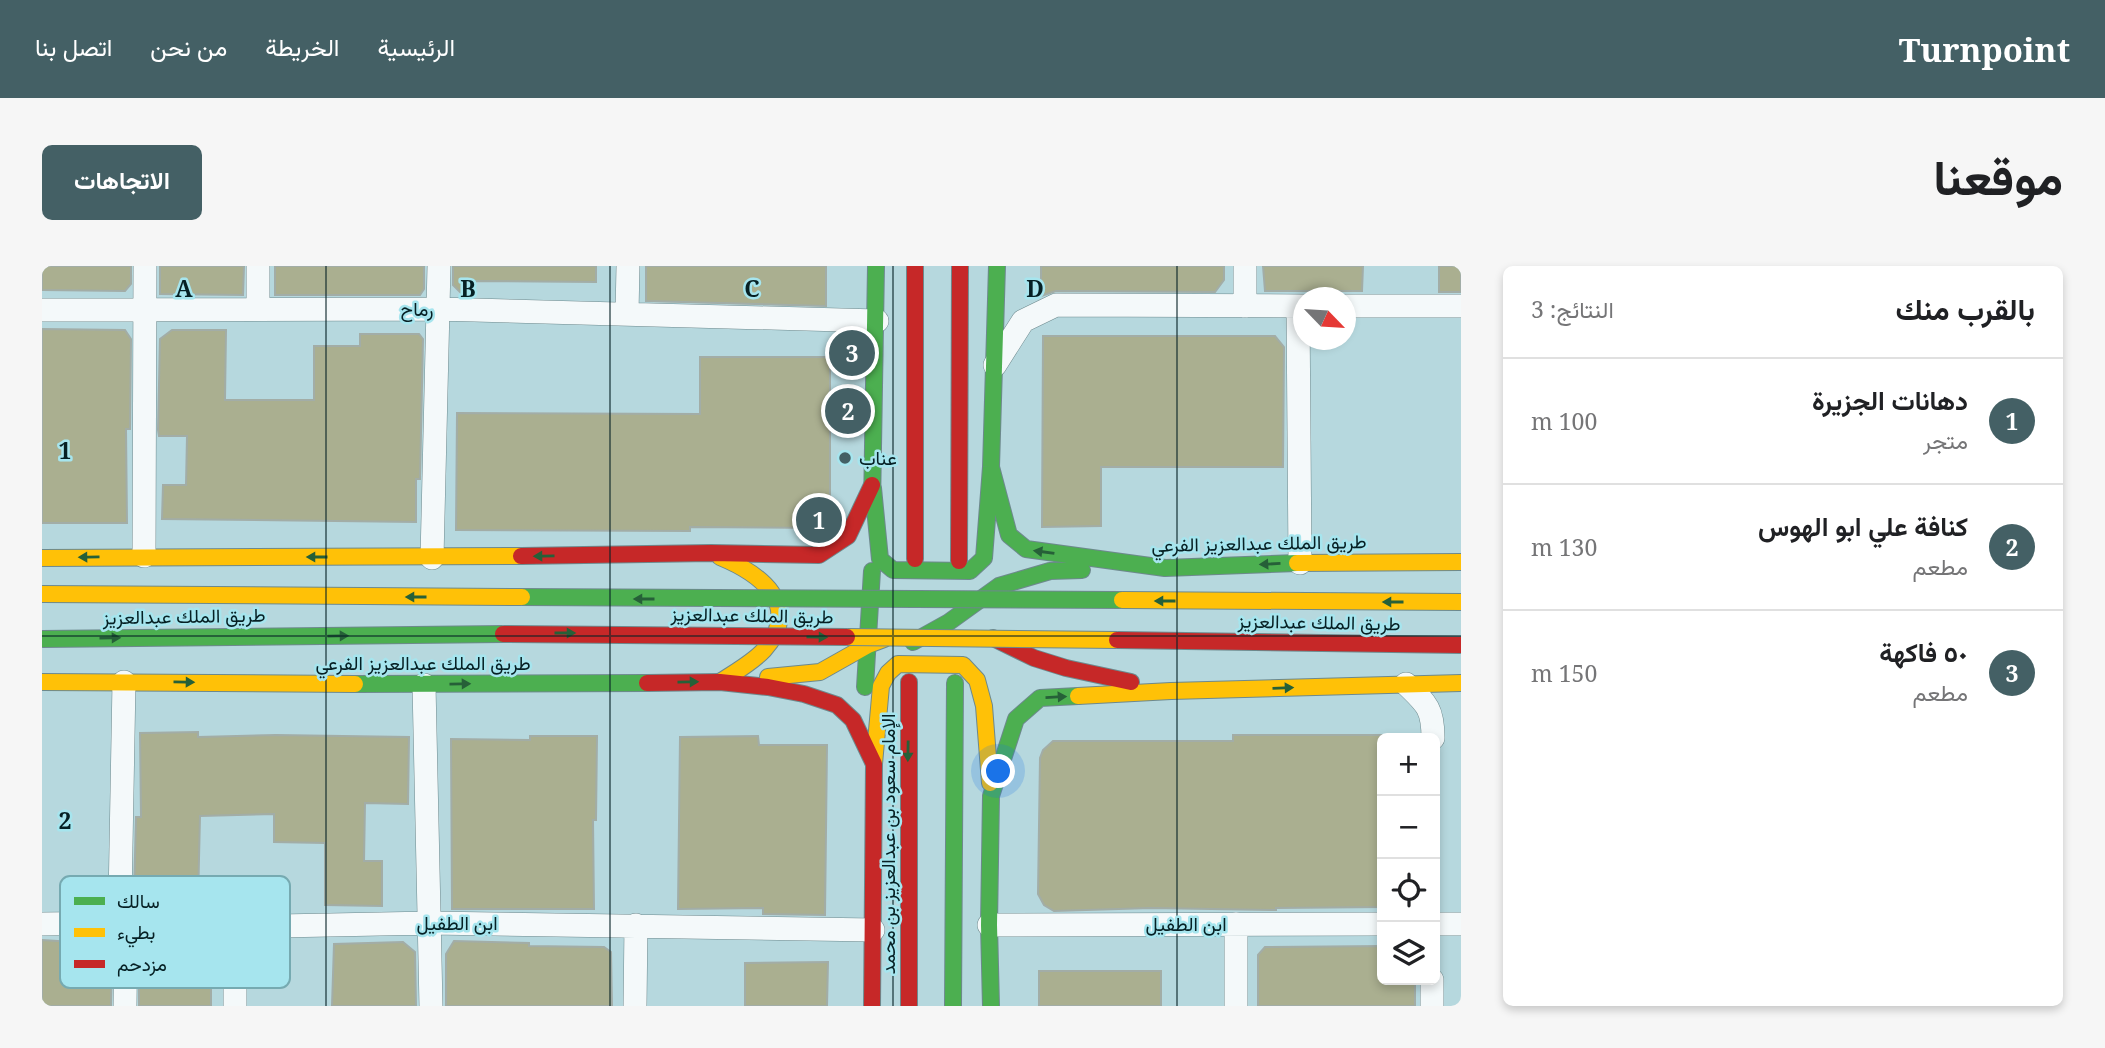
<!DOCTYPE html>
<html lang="ar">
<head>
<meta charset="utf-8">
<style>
  body { margin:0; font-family:"Noto Serif",Vazirmatn,serif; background:#f6f6f6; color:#202124; direction:rtl }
  .controls { position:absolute; right:21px; bottom:21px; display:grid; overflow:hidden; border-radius:10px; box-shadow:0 4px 10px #0003 }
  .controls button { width:63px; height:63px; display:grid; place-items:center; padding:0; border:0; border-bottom:2px solid #e0e0e0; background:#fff; color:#202124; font:35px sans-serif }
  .compass { position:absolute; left:1251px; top:21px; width:63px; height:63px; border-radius:50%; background:#fff; box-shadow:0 4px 10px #0003; rotate:115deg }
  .you { position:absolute; left:957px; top:506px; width:24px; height:24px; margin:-18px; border:5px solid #fff; border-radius:50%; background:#1a73e8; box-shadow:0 0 0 10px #1a73e833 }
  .badge { display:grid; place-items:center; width:46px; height:46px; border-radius:50%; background:#446065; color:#fff; font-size:23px; font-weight:700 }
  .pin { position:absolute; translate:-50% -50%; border:4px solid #fff; box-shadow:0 2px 7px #0006 }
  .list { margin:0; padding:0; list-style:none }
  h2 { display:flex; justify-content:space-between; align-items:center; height:91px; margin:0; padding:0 28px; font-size:30px }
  h2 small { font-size:23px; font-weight:400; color:#757577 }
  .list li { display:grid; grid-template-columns:46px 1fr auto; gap:21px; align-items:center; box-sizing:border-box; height:126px; padding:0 28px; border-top:2px solid #e0e0e0 }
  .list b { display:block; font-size:26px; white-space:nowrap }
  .list p { margin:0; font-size:23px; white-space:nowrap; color:#757577 }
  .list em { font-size:23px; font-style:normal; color:#757577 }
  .icon { flex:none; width:38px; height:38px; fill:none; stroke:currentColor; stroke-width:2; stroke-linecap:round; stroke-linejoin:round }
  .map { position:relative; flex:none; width:1419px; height:740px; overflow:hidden; direction:ltr; border-radius:10px }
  header { display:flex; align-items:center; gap:42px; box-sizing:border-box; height:98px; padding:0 35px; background:#446065; color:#fff }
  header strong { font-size:33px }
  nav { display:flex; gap:38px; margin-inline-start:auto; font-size:24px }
  .intro { display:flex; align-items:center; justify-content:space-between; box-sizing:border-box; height:168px; padding:0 42px }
  h1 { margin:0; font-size:49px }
  .button { padding:18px 32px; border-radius:10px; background:#446065; color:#fff; font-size:24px; font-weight:700 }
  main { display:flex; gap:42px; padding:0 42px }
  aside { flex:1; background:#fff; border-radius:10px; box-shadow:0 4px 10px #0003 }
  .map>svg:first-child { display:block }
  .building { fill:#aaaf90; stroke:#a2ada7; stroke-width:2 }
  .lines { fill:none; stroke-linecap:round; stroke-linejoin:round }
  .street-casing { stroke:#6d898d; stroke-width:24 }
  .fast-casing { stroke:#6d898d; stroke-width:18 }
  .slow-casing { stroke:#6d898d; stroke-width:18 }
  .jam-casing { stroke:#6d898d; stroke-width:18 }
  .street { stroke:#f4f9fa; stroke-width:23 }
  .fast { stroke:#4caf50; stroke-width:16 }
  .slow { stroke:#ffc107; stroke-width:16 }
  .jam { stroke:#c62828; stroke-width:16 }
  .fast-bridge-casing { stroke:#6d898d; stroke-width:18; stroke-linecap:butt }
  .slow-bridge-casing { stroke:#6d898d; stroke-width:18; stroke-linecap:butt }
  .jam-bridge-casing { stroke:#6d898d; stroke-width:18; stroke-linecap:butt }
  .fast-bridge { stroke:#4caf50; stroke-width:16 }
  .slow-bridge { stroke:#ffc107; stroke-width:16 }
  .jam-bridge { stroke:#c62828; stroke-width:16 }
  .oneway { fill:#266038 }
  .grid { fill:none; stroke:#062024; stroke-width:2; stroke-opacity:0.55 }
  .poi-dot { fill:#446065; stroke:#a6e5ee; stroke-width:2.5 }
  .labels { text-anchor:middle; stroke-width:5; stroke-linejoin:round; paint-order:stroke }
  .street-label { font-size:19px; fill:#062024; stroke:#a6e5ee }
  .poi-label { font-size:19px; fill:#062024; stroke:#a6e5ee; text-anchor:start }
  .key { fill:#a6e5ee; stroke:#76aab1; stroke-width:2 }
  .key-label { font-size:19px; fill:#062024 }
  .grid-label { font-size:23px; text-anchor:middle; font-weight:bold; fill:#062024; stroke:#a6e5ee; stroke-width:5; stroke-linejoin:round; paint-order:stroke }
</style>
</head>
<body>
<header>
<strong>Turnpoint</strong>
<nav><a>الرئيسية</a><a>الخريطة</a><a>من نحن</a><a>اتصل بنا</a></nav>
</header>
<div class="intro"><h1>موقعنا</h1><a class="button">الاتجاهات</a></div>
<main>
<aside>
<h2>بالقرب منك<small>النتائج: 3</small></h2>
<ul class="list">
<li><span class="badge">1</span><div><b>دهانات الجزيرة</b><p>متجر</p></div><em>100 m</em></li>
<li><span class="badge">2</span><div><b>كنافة علي ابو الهوس</b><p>مطعم</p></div><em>130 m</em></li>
<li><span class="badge">3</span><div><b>٥٠ فاكهة</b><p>مطعم</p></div><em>150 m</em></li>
</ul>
</aside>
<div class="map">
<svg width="1419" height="740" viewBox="0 0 1419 740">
  <rect width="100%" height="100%" fill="#b6d8de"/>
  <path class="building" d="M 0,0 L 89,0 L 89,18 L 83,25 L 0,24 Z
    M 118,0 L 202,0 L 201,29 L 118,28 Z
    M 233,0 L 382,0 L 382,23 L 378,29 L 233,29 Z
    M 411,0 L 554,0 L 554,16 L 431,15 L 431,26 L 419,27 L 411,19 Z
    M 604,0 L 784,0 L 784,40 L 604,35 Z
    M 999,0 L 1182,0 L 1182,14 L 1173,26 L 1014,25 L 999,30 Z
    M 1221,0 L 1321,0 L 1320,25 L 1223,25 Z
    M 1397,0 L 1419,0 L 1419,26 L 1397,26 Z
    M 0,63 L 83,64 L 89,73 L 88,163 L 84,163 L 85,257 L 0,257 Z
    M 130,64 L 184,64 L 183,134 L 272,134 L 272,80 L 318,80 L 318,68 L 377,68 L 381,73 L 378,213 L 374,213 L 374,256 L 120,253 L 121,219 L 144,219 L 145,170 L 117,170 L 116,164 L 118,73 Z
    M 1001,70 L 1233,70 L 1242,81 L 1241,201 L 1059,201 L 1059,260 L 1000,261 Z
    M 658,91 L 788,91 L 788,259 L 783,262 L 648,261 L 648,265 L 414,264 L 415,147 L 658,148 Z
    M 156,466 L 156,471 L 234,469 L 367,471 L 366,538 L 323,537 L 322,595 L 340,595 L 340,640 L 283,639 L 283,577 L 232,576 L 232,548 L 158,550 L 156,636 L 98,637 L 92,629 L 94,551 L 99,551 L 98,467 Z
    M 1191,469 L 1340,469 L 1340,641 L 1234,642 L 1234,644 L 1109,642 L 1012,645 L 1002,639 L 996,628 L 998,492 L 1001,484 L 1011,475 L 1191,475 Z
    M 488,470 L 555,470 L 554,554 L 551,554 L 552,643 L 410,643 L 409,473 L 488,474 Z
    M 716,470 L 717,479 L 785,479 L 783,649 L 721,648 L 721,642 L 636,643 L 638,471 Z
    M 0,674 L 63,678 L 70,687 L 69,740 L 0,740 Z
    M 412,675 L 487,677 L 487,680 L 562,681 L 569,686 L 570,740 L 404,740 L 404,688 Z
    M 361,676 L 373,686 L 374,740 L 290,740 L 292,678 Z
    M 1340,680 L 1340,714 L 1373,714 L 1373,740 L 1216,740 L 1216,689 L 1223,681 Z
    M 786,696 L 785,740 L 703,740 L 703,697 Z
    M 97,701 L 169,701 L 169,740 L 97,740 Z
    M 997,705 L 1119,705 L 1119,740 L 997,740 Z"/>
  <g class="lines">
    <defs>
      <path id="street" d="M 1203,40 L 1203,0
        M 1256,40 L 1258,297
        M 1304,40 L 1419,40
        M 216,43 L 216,0
        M 0,44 L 396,43 L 835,55
        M 585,47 L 586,0
        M 953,99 L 981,55 L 1014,39 L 1262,40
        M 102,290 L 103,0
        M 390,292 L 397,0
        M 82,416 L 78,635 L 84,657 L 83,740
        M 1364,418 C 1385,438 1391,443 1391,472
        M 382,419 L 389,740
        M 0,658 L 84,657 L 193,661 L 389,657 L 831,664
        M 1194,658 L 1194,740
        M 1393,658 L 1419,658
        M 947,659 L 1340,658
        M 193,740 L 193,661
        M 593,740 L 594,659
        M 1390,740 L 1390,714"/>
      <path id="fast" d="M 949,201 L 967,269 L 984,283 L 1123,302 L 1255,297
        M 831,222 L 838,293 L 851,304 L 928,305 L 942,292 L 949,201 L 955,0
        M 830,241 L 834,0
        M 871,376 L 907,356 L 957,320 L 1008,305 L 1040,304
        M 313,418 L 605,417
        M 823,421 L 830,305
        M 911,740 L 913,417
        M 949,740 L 947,659 L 949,530 L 974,453 L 998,432 L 1036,430"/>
      <path id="slow" d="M 678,291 C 717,307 762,339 722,384 C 710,397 693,406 678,416
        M 0,292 L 479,290
        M 1255,297 L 1419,296
        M 726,411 L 778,406 L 826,379 L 842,373
        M 0,416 L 313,418
        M 1036,430 L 1129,425 L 1419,417
        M 832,498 L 839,420 L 846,407 L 856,398 L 921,399 L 935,414 L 942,440 L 948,517"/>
      <path id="jam" d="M 873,0 L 873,293
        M 479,290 L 669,287 L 777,289 L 806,270 L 830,219
        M 917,295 L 918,0
        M 951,372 L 992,392 L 1024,402 L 1089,416
        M 867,416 L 867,740
        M 605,417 L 678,416 L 726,421 L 762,428 L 795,439 L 811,454 L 832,498 L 830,740"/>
    </defs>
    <use href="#street" class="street-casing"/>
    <use href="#fast" class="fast-casing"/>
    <use href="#slow" class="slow-casing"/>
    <use href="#jam" class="jam-casing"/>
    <use href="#street" class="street"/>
    <use href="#fast" class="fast"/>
    <use href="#slow" class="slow"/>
    <use href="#jam" class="jam"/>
    <defs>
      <path id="fast-bridge" d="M 480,331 L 1080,334
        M 0,373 L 461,368"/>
      <path id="slow-bridge" d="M 0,328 L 480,331
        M 1080,334 L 1419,336
        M 805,371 L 1075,374"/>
      <path id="jam-bridge" d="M 461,368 L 805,371
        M 1075,374 L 1419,379"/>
    </defs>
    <use href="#fast-bridge" class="fast-bridge-casing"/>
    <use href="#slow-bridge" class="slow-bridge-casing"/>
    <use href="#jam-bridge" class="jam-bridge-casing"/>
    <use href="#fast-bridge" class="fast-bridge"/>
    <use href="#slow-bridge" class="slow-bridge"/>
    <use href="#jam-bridge" class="jam-bridge"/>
  </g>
  <defs><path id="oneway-solid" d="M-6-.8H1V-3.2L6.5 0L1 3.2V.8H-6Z" transform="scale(1.75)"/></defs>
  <g class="oneway">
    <use href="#oneway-solid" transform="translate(1002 286) rotate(-172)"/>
    <use href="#oneway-solid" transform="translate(502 290) rotate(179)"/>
    <use href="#oneway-solid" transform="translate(47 291) rotate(179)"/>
    <use href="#oneway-solid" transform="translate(275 291) rotate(-180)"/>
    <use href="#oneway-solid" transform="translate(1228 298) rotate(177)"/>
    <use href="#oneway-solid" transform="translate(374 331) rotate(-180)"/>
    <use href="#oneway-solid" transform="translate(602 333) rotate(-180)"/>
    <use href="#oneway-solid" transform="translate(1123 335) rotate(-180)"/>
    <use href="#oneway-solid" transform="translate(1351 336) rotate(-180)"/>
    <use href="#oneway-solid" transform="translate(523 367)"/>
    <use href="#oneway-solid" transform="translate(296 370) rotate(-1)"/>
    <use href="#oneway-solid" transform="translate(775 371) rotate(1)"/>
    <use href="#oneway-solid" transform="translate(68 372) rotate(-1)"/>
    <use href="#oneway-solid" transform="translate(142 416) rotate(1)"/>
    <use href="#oneway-solid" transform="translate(646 416) rotate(-1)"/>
    <use href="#oneway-solid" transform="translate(418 418) rotate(-1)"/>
    <use href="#oneway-solid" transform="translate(1241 422) rotate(-2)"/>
    <use href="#oneway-solid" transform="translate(1014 431) rotate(-3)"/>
    <use href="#oneway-solid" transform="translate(866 485) rotate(91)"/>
  </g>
  <path class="grid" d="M 284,0 L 284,740M 568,0 L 568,740M 851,0 L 851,740M 1135,0 L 1135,740M 0,370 L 1419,370"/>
  <circle class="poi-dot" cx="803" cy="192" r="7"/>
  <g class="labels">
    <g class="street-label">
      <text x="375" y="50">رماح</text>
      <text transform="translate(1217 277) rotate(-1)" y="7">طريق الملك عبدالعزيز الفرعي</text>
      <text transform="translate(710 349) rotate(1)" y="7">طريق الملك عبدالعزيز</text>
      <text transform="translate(142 350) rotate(-1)" y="7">طريق الملك عبدالعزيز</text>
      <text transform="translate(1277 356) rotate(1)" y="7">طريق الملك عبدالعزيز</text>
      <text x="381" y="404">طريق الملك عبدالعزيز الفرعي</text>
      <text transform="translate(846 578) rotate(-90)" y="7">الإمام سعود بن عبدالعزيز بن محمد</text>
      <text x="415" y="664">ابن الطفيل</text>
      <text x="1144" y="665">ابن الطفيل</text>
    </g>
    <g class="poi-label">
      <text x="817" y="199">عناب</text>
    </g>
  </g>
  <rect x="18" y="610" width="230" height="112" rx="10" class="key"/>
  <rect x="32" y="631" width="31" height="8" fill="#4caf50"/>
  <rect x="32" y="662" width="31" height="9" fill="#ffc107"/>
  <rect x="32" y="694" width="31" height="8" fill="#c62828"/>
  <g class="key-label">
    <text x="75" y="642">سالك</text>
    <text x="75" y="673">بطيء</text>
    <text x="75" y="705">مزدحم</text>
  </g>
  <g class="grid-label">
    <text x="142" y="31">A</text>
    <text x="426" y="31">B</text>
    <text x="710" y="31">C</text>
    <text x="993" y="31">D</text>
    <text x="23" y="193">1</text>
    <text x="23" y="563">2</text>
  </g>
</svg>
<div class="controls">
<button>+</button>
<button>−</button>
<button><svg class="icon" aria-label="locate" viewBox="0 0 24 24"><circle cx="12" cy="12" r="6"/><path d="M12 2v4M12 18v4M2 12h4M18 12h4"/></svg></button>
<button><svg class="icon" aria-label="layers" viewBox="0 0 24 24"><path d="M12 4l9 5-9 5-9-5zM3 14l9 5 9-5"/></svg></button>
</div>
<svg class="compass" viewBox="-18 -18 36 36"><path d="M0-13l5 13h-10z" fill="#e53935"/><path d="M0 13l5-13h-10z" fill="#757577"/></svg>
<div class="you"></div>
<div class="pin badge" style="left:777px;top:254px">1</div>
<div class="pin badge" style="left:806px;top:145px">2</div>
<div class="pin badge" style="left:810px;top:87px">3</div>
</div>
</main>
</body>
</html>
